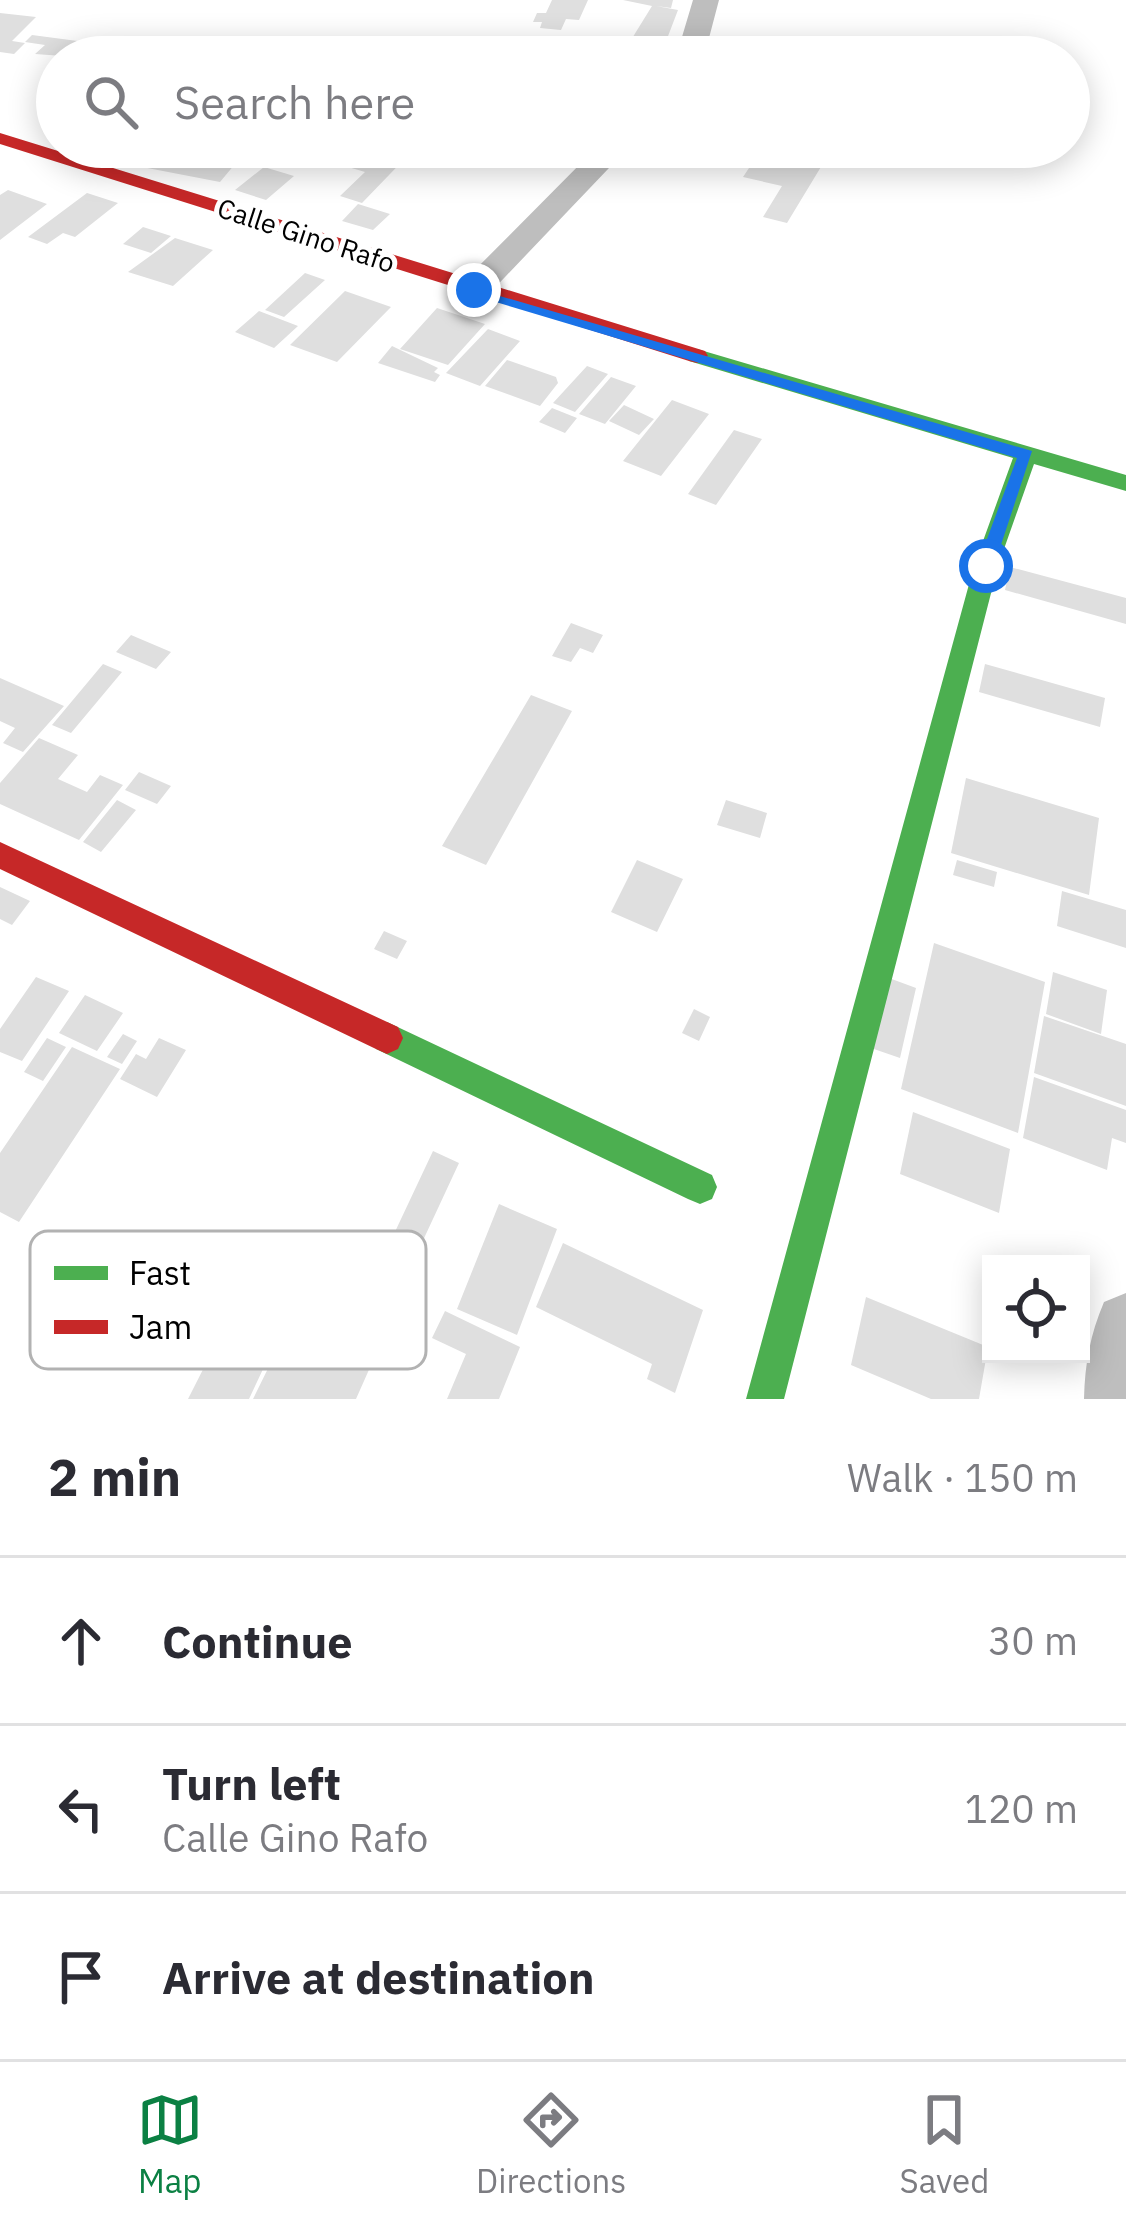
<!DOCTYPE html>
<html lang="en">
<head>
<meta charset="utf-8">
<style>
  body { margin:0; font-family:"IBM Plex Sans",sans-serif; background:#f7f7f7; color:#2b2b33 }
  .controls { position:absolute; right:36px; bottom:36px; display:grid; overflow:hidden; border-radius:0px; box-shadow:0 6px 30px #0003 }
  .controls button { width:108px; height:108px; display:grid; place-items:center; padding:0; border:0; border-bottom:3px solid #e1e1e2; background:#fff; color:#2b2b33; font:60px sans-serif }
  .stop { position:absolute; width:36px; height:36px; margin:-27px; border:9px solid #1a73e8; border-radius:50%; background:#fff }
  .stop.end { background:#1a73e8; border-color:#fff; box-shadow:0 3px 12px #0008 }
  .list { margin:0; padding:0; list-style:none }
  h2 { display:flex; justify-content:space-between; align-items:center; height:156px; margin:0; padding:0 48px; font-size:51px }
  h2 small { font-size:39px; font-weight:400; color:#7c7c81 }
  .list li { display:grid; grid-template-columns:78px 1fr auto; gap:36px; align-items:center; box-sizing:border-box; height:168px; padding:0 48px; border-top:3px solid #e1e1e2 }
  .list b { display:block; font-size:45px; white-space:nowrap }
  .list p { margin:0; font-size:39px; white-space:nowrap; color:#7c7c81 }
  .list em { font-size:39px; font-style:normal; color:#7c7c81 }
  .icon { flex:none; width:66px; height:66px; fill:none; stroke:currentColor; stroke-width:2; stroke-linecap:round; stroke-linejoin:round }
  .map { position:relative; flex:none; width:1126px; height:1399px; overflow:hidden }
  .search { position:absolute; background:#fff; box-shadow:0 6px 30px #0003; left:36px; right:36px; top:36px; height:132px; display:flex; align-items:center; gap:30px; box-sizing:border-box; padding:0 42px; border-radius:66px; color:#7c7c81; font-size:45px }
  .sheet { height:660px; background:#fff }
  nav { display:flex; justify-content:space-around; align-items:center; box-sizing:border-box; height:168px; border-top:3px solid #e1e1e2; background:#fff; font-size:33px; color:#7c7c81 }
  nav a { display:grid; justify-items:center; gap:6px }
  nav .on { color:#0b8043 }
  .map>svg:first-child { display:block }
  .building { fill:#dfdfdf }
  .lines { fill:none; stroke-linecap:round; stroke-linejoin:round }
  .street { fill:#bebebe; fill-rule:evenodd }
  .fast { fill:#4caf50; fill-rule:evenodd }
  .jam { fill:#c62828; fill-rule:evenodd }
  .route { fill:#1a73e8 }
  .labels { text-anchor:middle; stroke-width:10; stroke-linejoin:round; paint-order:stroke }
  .far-street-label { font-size:27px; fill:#000; stroke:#fff }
  .key { fill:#fff; stroke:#b2b2b2; stroke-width:3 }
  .key-label { font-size:33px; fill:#000 }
</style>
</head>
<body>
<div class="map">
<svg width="1126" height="1399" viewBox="0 0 1126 1399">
  <rect width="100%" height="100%" fill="#fff"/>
  <path class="building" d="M 552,0 L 588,0 L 579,20 L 566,19 L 561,30 L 540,28 L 542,22 L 533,22 L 537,13 L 546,13 Z
    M 623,0 L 673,0 L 671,8 L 656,6 L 678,10 L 665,44 L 631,40 L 652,6 Z
    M 0,13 L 36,17 L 12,41 L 25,43 L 14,54 L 0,52 Z
    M 32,35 L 85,42 L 77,57 L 35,54 L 45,45 L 25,42 Z
    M 155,147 L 216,147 L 205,159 L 235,164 L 220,182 L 137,166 Z
    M 281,147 L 416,147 L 362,203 L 340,196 L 365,172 Z
    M 763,147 L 833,147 L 787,223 L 763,217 L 782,186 L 743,177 Z
    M 264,167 L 294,176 L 266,200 L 235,190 Z
    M 8,190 L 47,204 L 0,240 L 0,195 Z
    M 87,193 L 118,203 L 75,237 L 63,233 L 47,244 L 28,237 Z
    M 358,204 L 390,214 L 373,230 L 342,221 Z
    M 143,227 L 171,236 L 151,253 L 123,244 Z
    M 175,238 L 213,250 L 173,286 L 128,272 Z
    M 305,273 L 325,280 L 284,317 L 265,310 Z
    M 345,291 L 391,307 L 337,362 L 290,345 Z
    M 437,308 L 485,324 L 448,365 L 400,349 Z
    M 259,311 L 298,326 L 274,348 L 235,332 Z
    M 488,329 L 520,341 L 480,386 L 446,373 Z
    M 392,346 L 438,368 L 434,372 L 440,375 L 435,382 L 378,363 Z
    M 507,360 L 556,377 L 558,383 L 540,406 L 485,386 Z
    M 587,366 L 608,374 L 575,412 L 553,403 Z
    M 611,377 L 636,386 L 605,424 L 579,414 Z
    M 672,400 L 709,414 L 661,476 L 623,461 Z
    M 624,405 L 654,419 L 639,435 L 609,421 Z
    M 552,408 L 577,418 L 565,433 L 539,422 Z
    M 734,430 L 762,439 L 716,505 L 688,494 Z
    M 1010,567 L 1126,598 L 1126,624 L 1005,590 Z
    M 571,623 L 603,635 L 593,653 L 580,648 L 571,662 L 552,656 Z
    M 131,635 L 171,652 L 156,669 L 116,652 Z
    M 103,664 L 122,672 L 71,733 L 52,725 Z
    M 985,664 L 1105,698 L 1100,727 L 979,692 Z
    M 0,678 L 64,706 L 23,752 L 3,743 L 15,728 L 0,721 Z
    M 531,695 L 572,711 L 486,865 L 442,846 Z
    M 39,738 L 78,755 L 58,779 L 87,792 L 100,775 L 123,785 L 79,840 L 0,804 L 0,783 Z
    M 139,772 L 171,786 L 157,804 L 125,790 Z
    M 966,778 L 1099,818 L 1089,895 L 951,853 Z
    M 117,800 L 136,810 L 101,852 L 83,842 Z
    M 726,800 L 767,813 L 760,838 L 717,825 Z
    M 637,860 L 683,879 L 657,932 L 611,912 Z
    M 957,860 L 997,872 L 994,887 L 953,875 Z
    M 0,887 L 30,901 L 12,925 L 0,919 Z
    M 1062,891 L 1126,910 L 1126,948 L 1057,926 Z
    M 384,931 L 407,941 L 397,959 L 374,949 Z
    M 934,943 L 1045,982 L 1018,1133 L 901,1089 Z
    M 1053,972 L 1107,990 L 1101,1034 L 1046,1014 Z
    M 36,977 L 69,991 L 22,1061 L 0,1052 L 0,1029 Z
    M 889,978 L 916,988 L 900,1058 L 871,1048 Z
    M 85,995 L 123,1013 L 97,1051 L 59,1033 Z
    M 694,1009 L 710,1017 L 699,1041 L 682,1033 Z
    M 1044,1016 L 1126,1044 L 1126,1106 L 1034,1073 Z
    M 123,1034 L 137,1041 L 122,1064 L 107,1057 Z
    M 47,1038 L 66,1047 L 43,1081 L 24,1072 Z
    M 159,1038 L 186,1050 L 157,1097 L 120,1079 L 136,1054 L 146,1059 Z
    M 72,1047 L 120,1069 L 19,1222 L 0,1212 L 0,1153 Z
    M 1034,1077 L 1126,1110 L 1126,1143 L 1112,1138 L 1107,1170 L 1023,1138 Z
    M 913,1112 L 1010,1149 L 999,1213 L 900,1174 Z
    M 433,1151 L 459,1163 L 419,1249 L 393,1236 Z
    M 499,1204 L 557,1229 L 517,1335 L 457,1309 Z
    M 336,1230 L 415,1266 L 356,1399 L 253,1399 Z
    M 563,1243 L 703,1310 L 675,1393 L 647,1379 L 652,1364 L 536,1307 Z
    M 258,1261 L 304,1282 L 249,1399 L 188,1399 Z
    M 866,1297 L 988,1347 L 979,1399 L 931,1399 L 851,1365 Z
    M 445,1311 L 520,1347 L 499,1399 L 447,1399 L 466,1354 L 432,1338 Z"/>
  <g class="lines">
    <path class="street" d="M 693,0 L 719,0 L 704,57 L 676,57 Z
      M 597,147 L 629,147 L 486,297 L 462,297 L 457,290 L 462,283 Z
      M 1126,1293 L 1126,1399 L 1084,1399 C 1085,1363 1090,1335 1104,1302 Z"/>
    <path class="fast" d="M 697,349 L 1126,475 L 1126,491 L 1034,464 L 998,566 L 784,1399 L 746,1399 L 974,566 L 1013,458 L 689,361 L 686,356 Z
      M 387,1022 L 712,1175 L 717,1187 L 712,1199 L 700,1204 L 688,1199 L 376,1049 L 371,1038 L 376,1027 Z"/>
    <path class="jam" d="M 0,133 L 705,351 L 708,356 L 697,363 L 689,361 L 0,144 Z
      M 0,842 L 398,1027 L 403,1038 L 398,1049 L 387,1054 L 376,1049 L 0,869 Z"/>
  </g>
  <path class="route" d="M 469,287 L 1032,451 L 994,566 L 986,572 L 977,566 L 1017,458 L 469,294 Z"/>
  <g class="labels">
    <g class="far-street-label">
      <text transform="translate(306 236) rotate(18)" y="9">Calle Gino Rafo</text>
    </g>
  </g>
  <rect x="30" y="1231" width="396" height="138" rx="18" class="key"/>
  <rect x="54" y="1266" width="54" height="14" fill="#4caf50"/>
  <rect x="54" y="1320" width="54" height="14" fill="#c62828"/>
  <g class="key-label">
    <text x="129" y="1285">Fast</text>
    <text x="129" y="1339">Jam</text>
  </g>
</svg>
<div class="controls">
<button><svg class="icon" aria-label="locate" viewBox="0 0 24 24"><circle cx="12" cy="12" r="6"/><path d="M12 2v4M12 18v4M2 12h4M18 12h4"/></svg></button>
</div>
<div class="stop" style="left:986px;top:566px"></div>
<div class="stop end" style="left:474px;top:290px"></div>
<div class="search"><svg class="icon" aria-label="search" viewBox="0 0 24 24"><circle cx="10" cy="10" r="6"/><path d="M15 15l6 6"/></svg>Search here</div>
</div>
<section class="sheet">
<h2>2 min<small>Walk · 150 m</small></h2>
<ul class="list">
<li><svg class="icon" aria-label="ahead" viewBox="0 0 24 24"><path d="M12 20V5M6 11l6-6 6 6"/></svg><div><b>Continue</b></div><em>30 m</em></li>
<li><svg class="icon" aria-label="left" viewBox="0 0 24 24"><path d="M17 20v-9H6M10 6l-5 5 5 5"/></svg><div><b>Turn left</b><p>Calle Gino Rafo</p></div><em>120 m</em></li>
<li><svg class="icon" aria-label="arrive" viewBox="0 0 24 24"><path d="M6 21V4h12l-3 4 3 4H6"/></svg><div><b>Arrive at destination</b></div></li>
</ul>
</section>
<nav>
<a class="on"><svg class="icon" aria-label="map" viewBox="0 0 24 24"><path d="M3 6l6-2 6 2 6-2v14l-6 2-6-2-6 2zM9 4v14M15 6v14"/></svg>Map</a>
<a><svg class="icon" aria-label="directions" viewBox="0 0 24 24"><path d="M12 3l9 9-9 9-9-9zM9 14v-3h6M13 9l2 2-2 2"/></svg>Directions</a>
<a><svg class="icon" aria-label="saved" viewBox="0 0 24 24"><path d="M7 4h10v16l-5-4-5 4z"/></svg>Saved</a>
</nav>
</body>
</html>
